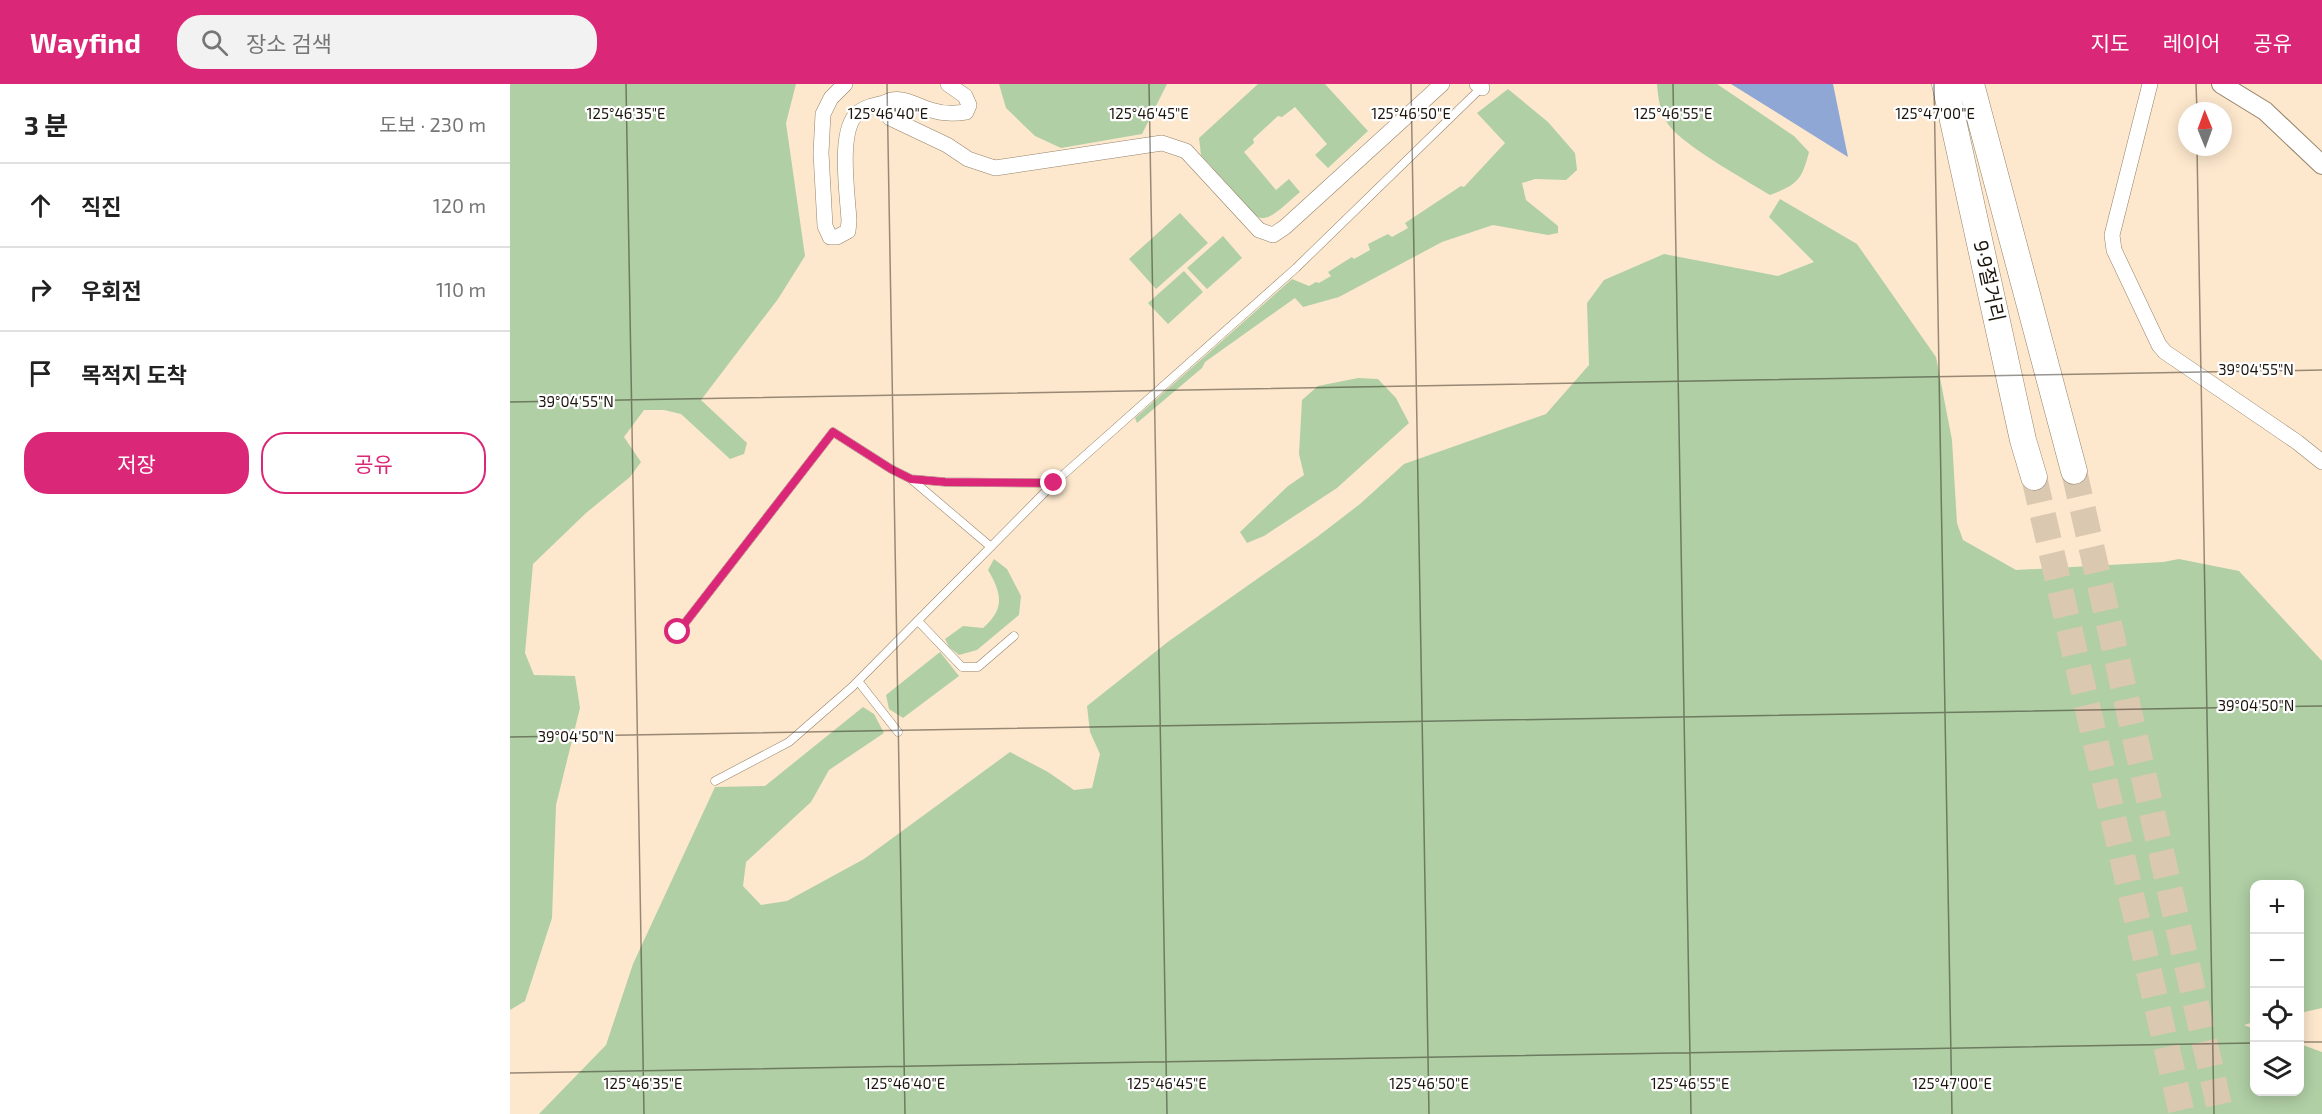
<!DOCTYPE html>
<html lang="ko">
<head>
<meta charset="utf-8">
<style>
  body { margin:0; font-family:"Exo 2","Noto Sans KR",sans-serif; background:#f2f2f2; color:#222 }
  .controls { position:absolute; right:18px; bottom:18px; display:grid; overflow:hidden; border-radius:12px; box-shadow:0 3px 15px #0003 }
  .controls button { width:54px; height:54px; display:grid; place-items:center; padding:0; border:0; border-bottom:2px solid #e0e0e0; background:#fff; color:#222; font:30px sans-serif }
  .compass { position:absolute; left:1668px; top:18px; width:54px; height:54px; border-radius:50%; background:#fff; box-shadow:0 3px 15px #0003; rotate:359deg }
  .stop { position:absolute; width:18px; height:18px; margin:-14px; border:4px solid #db2777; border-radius:50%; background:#fff }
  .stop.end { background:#db2777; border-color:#fff; box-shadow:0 2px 6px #0008 }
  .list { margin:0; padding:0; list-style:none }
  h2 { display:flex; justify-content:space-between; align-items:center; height:78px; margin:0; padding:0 24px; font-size:26px }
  h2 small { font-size:20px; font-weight:400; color:#767676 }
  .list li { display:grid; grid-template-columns:39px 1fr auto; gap:18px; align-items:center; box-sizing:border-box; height:84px; padding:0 24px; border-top:2px solid #e0e0e0 }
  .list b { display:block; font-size:22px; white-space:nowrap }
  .list em { font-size:20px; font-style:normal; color:#767676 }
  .actions { display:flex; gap:12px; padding:18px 24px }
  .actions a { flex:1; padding:14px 0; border:2px solid #db2777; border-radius:24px; text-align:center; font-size:21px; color:#db2777 }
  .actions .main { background:#db2777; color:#fff }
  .icon { flex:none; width:33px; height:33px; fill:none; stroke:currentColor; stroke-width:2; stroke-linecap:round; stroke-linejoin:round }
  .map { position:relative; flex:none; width:1812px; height:1030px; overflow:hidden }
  header { display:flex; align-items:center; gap:36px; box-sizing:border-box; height:84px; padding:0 30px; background:#db2777; color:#fff }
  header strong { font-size:28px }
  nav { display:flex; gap:33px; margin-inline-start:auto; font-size:21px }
  .search { width:420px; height:54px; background:#f2f2f2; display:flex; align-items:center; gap:15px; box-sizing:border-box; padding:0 21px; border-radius:24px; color:#767676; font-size:22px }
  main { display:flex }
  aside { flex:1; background:#fff }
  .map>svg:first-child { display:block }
  .green { fill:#b0cfa5 }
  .water { fill:#8ea7d5 }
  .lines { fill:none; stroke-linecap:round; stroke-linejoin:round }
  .trunk-tunnel { stroke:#dbc8b0; stroke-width:26; stroke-dasharray:26 13; stroke-linecap:butt }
  .service-casing { stroke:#948269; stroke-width:9 }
  .minor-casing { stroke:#948269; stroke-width:16 }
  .tertiary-casing { stroke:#948269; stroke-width:20 }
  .trunk-casing { stroke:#948269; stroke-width:27 }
  .service { stroke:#fff; stroke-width:8 }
  .minor { stroke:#fff; stroke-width:15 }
  .tertiary { stroke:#fff; stroke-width:18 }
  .trunk { stroke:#fff; stroke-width:26 }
  .route { stroke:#db2777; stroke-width:8 }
  .ticks { fill:none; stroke:#1c150c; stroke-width:1.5; stroke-opacity:0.45 }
  .labels { text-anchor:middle; stroke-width:4.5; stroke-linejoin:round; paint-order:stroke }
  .street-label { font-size:20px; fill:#1c150c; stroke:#fff }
  .ticks-label { font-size:15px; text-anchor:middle; fill:#1c150c; stroke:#fff; stroke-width:4.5; stroke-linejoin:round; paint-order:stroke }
</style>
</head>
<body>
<header>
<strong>Wayfind</strong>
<div class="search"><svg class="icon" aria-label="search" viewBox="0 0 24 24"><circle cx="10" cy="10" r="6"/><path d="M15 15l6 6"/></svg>장소 검색</div>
<nav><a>지도</a><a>레이어</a><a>공유</a></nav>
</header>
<main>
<aside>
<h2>3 분<small>도보 · 230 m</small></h2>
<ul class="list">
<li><svg class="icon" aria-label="ahead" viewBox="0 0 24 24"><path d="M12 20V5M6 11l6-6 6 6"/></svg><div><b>직진</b></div><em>120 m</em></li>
<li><svg class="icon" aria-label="right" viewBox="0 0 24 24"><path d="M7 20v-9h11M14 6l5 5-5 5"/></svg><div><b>우회전</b></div><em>110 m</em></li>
<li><svg class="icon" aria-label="arrive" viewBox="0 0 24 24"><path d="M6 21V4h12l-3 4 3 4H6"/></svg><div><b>목적지 도착</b></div></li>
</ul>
<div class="actions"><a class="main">저장</a><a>공유</a></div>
</aside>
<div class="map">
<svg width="1812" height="1030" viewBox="0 0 1812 1030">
  <rect width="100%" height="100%" fill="#fde8cd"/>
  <path class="green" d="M 0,0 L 286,0 L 276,39 L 295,172 L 268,215 L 191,316 L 237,359 L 234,370 L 220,375 L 171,330 L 154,326 L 134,326 L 114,353 L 131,378 L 120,393 L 76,429 L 23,480 L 15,569 L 24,591 L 65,592 L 70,624 L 46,721 L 42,834 L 15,917 L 0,926 Z
    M 489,0 L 657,0 L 632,50 L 551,64 L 525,52 L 496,24 Z
    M 748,0 L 815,0 L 858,47 L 818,84 L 805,71 L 817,60 L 785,23 L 772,33 L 768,32 L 743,55 L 744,59 L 734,68 L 766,106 L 779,95 L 790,108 C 782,114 762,136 752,134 C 747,134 744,129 740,125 L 691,71 L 689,54 Z
    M 1147,0 L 1207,0 L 1284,52 L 1299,68 C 1292,96 1287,101 1260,111 C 1236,96 1172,61 1158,40 C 1150,29 1148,13 1147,0 Z
    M 998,5 L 1038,38 L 1065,69 L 1067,86 L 1056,96 L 1025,95 L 1012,99 L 1016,116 L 1048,142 L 1048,149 L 1038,151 L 983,141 L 932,158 L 829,213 L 793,223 L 785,214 L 695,278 L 692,284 L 627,339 L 625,334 L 782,195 L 799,202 L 806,198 L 809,199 L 821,192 L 818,188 L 842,173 L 844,175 L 860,166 L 858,160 L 878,150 L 882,153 L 898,144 L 895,139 L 951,102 L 954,103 L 995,59 L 967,29 Z
    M 1270,115 L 1347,160 L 1426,273 L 1442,356 L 1447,439 L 1453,456 L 1506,486 L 1653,478 L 1669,475 L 1729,487 L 1812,577 L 1812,924 L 1790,929 L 1790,800 L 1744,800 L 1744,938 L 1734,941 L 1744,945 L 1744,1008 L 1790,1008 L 1790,960 L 1812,968 L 1812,1030 L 29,1030 L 96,961 L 123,880 L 205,703 L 255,702 L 353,623 L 364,630 L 374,649 L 319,686 L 301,718 L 236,778 L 233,802 L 251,821 L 277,817 L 354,775 L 500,668 L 538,688 L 564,706 L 582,704 L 590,670 L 580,648 L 577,622 L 659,557 L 807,453 L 850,420 L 894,380 L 1036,330 L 1079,281 L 1077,219 L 1094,196 L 1154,170 L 1268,192 L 1304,178 L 1259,133 Z
    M 670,129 L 698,159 L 646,205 L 619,175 Z
    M 713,152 L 732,174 L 697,205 L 677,184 Z
    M 674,187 L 693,208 L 658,240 L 638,219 Z
    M 848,294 L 868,295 L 886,314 L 899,339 L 827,404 L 754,452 L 737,459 L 730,448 L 778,402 L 794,391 L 789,370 L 792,316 L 808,302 Z
    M 484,475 L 497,485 L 511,512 L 509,531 L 467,566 L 449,571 L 439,563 L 435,555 L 453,542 L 473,544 C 495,525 492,510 478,486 Z
    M 430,568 L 449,592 L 393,634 L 379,625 L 376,611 Z"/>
  <path class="water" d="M 1221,0 L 1323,0 L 1338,73 Z"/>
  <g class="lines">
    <path class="trunk-tunnel" d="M 1564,387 L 1711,1030
      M 1524,393 L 1672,1030"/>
    <defs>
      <path id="service" d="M 401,395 L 481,463
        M 408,537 L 452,583 L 468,583 L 504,552
        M 168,548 L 323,348 L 381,385 L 401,395 L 435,398 L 544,399
        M 348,597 L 388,648
        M 205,697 L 279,658 L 342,603 L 544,399 L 786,184 L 972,3"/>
      <path id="minor" d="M 335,0 L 321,14 L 313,30 L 311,69 L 315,142 L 320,153 L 327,153 L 338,147 L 339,137 C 338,113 327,45 348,29 C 355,23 365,21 374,19
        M 438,0 L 455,12 L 459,21 L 456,28 C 443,30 433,30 421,26 C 404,21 391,10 374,19 L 375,28 L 380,34 L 437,61 L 458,75 L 485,84 L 652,59 L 676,67 L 749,146 L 763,151 L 775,143 L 932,0
        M 967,0 L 972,4
        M 1640,0 L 1602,151 L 1604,166 L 1649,261 L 1655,268 L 1787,358 L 1812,378"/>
      <path id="tertiary" d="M 1711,0 L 1755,27 L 1812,81"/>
      <path id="trunk" d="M 1435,0 L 1513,356 L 1524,393
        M 1461,0 L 1564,387"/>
    </defs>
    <use href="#service" class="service-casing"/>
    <use href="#minor" class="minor-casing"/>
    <use href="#tertiary" class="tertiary-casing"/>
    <use href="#trunk" class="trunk-casing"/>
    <use href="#service" class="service"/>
    <use href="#minor" class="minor"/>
    <use href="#tertiary" class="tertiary"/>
    <use href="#trunk" class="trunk"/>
  </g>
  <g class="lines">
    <path class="route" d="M 168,548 L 323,348 L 381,385 L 401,395 L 435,398 L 544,399"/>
  </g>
  <path class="ticks" d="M 116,0 L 134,1030M 377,0 L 395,1030M 639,0 L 657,1030M 901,0 L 919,1030M 1163,0 L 1181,1030M 1424,0 L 1442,1030M 1686,0 L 1687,27M 1687,63 L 1704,1030M 0,318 L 1812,286M 0,653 L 1812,622M 1790,958 L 1812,958M 0,989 L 1744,959"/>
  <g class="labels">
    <g class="street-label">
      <text transform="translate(1479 197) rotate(78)" y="7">9·9절거리</text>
    </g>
  </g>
  <g class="ticks-label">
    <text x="116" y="35">125°46'35"E</text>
    <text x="378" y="35">125°46'40"E</text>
    <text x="639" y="35">125°46'45"E</text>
    <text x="901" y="35">125°46'50"E</text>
    <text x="1163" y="35">125°46'55"E</text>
    <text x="1425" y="35">125°47'00"E</text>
    <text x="1746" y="291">39°04'55"N</text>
    <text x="66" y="323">39°04'55"N</text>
    <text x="1746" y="627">39°04'50"N</text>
    <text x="66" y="658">39°04'50"N</text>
    <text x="133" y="1005">125°46'35"E</text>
    <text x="395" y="1005">125°46'40"E</text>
    <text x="657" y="1005">125°46'45"E</text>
    <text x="919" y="1005">125°46'50"E</text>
    <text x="1180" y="1005">125°46'55"E</text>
    <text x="1442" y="1005">125°47'00"E</text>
  </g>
</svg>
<div class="controls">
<button>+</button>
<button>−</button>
<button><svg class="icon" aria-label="locate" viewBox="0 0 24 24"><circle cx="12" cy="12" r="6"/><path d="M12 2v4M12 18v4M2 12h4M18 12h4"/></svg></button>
<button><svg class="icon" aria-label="layers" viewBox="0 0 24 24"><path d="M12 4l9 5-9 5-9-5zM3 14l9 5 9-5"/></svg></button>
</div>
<svg class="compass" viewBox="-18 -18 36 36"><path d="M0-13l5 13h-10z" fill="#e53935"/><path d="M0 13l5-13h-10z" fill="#767676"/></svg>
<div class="stop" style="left:168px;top:548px"></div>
<div class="stop end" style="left:544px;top:399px"></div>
</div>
</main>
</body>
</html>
